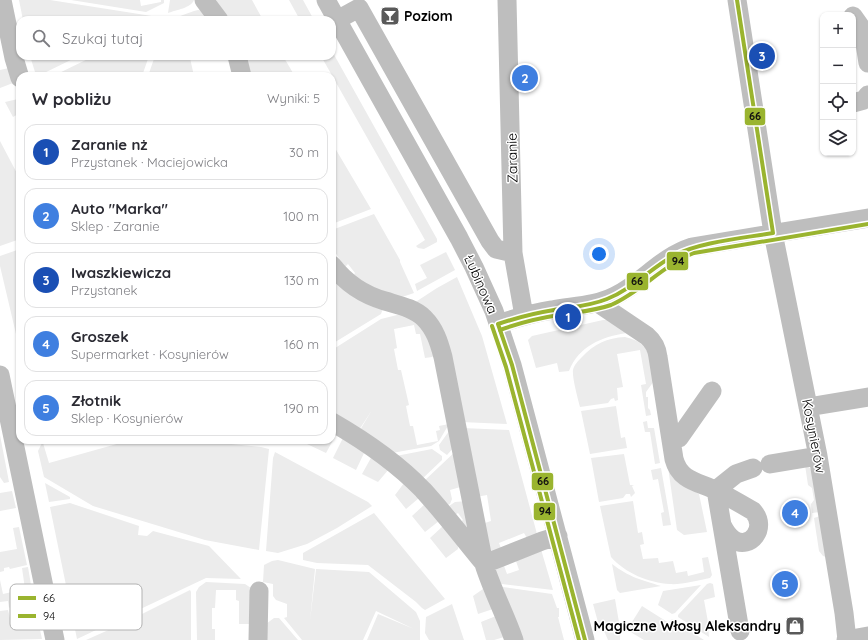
<!DOCTYPE html>
<html lang="pl">
<head>
<meta charset="utf-8">
<style>
  body { margin:0; font-family:Quicksand,sans-serif; background:#f7f7f7; color:#2b2b33 }
  .controls { position:absolute; right:12px; top:12px; display:grid; overflow:hidden; border-radius:8px; box-shadow:0 1px 3px #0004 }
  .controls button { width:36px; height:36px; display:grid; place-items:center; padding:0; border:0; border-bottom:1px solid #e1e1e2; background:#fff; color:#2b2b33; font:20px sans-serif }
  .you { position:absolute; left:599px; top:254px; width:14px; height:14px; margin:-10px; border:3px solid #fff; border-radius:50%; background:#1a73e8; box-shadow:0 0 0 6px #1a73e833 }
  .badge { display:grid; place-items:center; width:26px; height:26px; border-radius:50%; background:#595959; color:#fff; font-size:13px; font-weight:700 }
  .pin { position:absolute; translate:-50% -50%; border:2px solid #fff; box-shadow:0 1px 4px #0006 }
  .list { margin:0; padding:0; list-style:none }
  h2 { display:flex; justify-content:space-between; align-items:center; height:52px; margin:0; padding:0 16px; font-size:17px }
  h2 small { font-size:13px; font-weight:400; color:#7c7c81 }
  .list li { display:grid; grid-template-columns:26px 1fr auto; gap:12px; align-items:center; box-sizing:border-box; height:56px; margin:0 8px 8px; padding:0 8px; border:1px solid #e1e1e2; border-radius:12px }
  .list b { display:block; font-size:15px; white-space:nowrap }
  .list p { margin:0; font-size:13px; white-space:nowrap; color:#7c7c81 }
  .list em { font-size:13px; font-style:normal; color:#7c7c81 }
  .icon { flex:none; width:22px; height:22px; fill:none; stroke:currentColor; stroke-width:2; stroke-linecap:round; stroke-linejoin:round }
  .map { position:relative; flex:none; width:868px; height:640px; overflow:hidden }
  .search { position:absolute; background:#fff; box-shadow:0 1px 3px #0004; left:16px; top:16px; width:320px; height:44px; display:flex; align-items:center; gap:10px; box-sizing:border-box; padding:0 14px; border-radius:12px; color:#7c7c81; font-size:15px }
  .panel { position:absolute; background:#fff; box-shadow:0 1px 3px #0004; left:16px; top:72px; width:320px; height:372px; border-radius:12px }
  .map>svg:first-child { display:block }
  .green { fill:#ececec }
  .lines { fill:none; stroke-linecap:round; stroke-linejoin:round }
  .minor { stroke:#bebebe; stroke-width:19 }
  .bus-1-casing { stroke:#fff; stroke-width:7 }
  .bus-2-casing { stroke:#fff; stroke-width:7 }
  .bus-1 { stroke:#9ab42f; stroke-width:4 }
  .bus-2 { stroke:#9ab42f; stroke-width:4 }
  .labels { text-anchor:middle; stroke-width:3; stroke-linejoin:round; paint-order:stroke }
  .poi-label { font-size:14px; font-weight:bold; fill:#000; stroke:#fff; text-anchor:start }
  .street-label { font-size:14px; fill:#000; stroke:#fff }
  .key { fill:#fff; stroke:#b2b2b2; stroke-width:1 }
  .key-label { font-size:11px; fill:#000 }
  .line-badge { stroke:#fff; stroke-width:1.5 }
  .pale-badge-label { font-size:11px; text-anchor:middle; font-weight:bold; fill:#111 }
</style>
</head>
<body>
<div class="map">
<svg width="868" height="640" viewBox="0 0 868 640">
  <rect width="100%" height="100%" fill="#fff"/>
  <path class="green" d="M 19,0 L 50,0 L 158,17 L 153,20 L 23,20 Z
    M 71,0 L 140,0 L 141,6 L 161,2 L 161,0 L 164,0 L 164,3 L 146,12 Z
    M 170,0 L 194,0 C 191,8 176,10 168,13 Z
    M 216,0 L 252,0 L 263,20 L 224,20 Z
    M 289,0 L 303,0 L 314,20 L 300,20 Z
    M 198,10 L 208,12 L 214,20 L 169,20 L 194,11 Z
    M 332,51 L 437,239 L 437,242 L 424,249 L 418,248 L 416,246 L 425,240 L 321,56 L 332,56 Z
    M 30,56 L 79,56 L 38,76 L 26,76 L 35,72 Z
    M 94,56 L 149,56 L 142,76 L 53,76 Z
    M 155,56 L 193,56 L 190,58 L 194,76 L 148,76 Z
    M 241,56 L 283,56 L 293,73 L 287,76 L 247,76 Z
    M 9,68 L 13,83 L 0,88 L 0,70 Z
    M 18,99 L 20,103 L 20,113 L 13,117 L 5,102 Z
    M 0,141 L 20,179 L 20,239 L 0,246 Z
    M 332,143 L 371,209 L 332,224 Z
    M 374,214 L 400,260 L 400,262 L 414,293 L 402,297 L 384,295 L 353,276 L 355,273 L 348,264 L 345,267 C 334,251 332,250 332,230 Z
    M 20,249 L 20,361 L 16,334 L 0,266 L 0,256 Z
    M 446,252 L 455,270 L 417,291 L 415,284 L 427,278 L 420,265 Z
    M 457,277 L 482,336 L 507,424 L 461,422 L 414,303 L 437,288 Z
    M 332,281 L 340,281 L 384,305 L 381,314 L 332,344 Z
    M 401,314 L 419,319 L 436,354 L 432,357 L 425,358 L 420,334 L 416,334 L 414,325 L 394,329 L 397,348 L 394,349 L 398,370 L 401,370 L 409,405 L 406,406 L 410,426 L 413,426 L 417,445 L 438,441 L 436,431 L 440,430 L 439,426 L 449,424 L 439,441 L 431,446 L 392,453 L 360,430 L 372,410 L 359,430 L 332,414 L 332,350 L 381,319 Z
    M 603,320 L 607,320 L 627,333 C 601,337 579,346 569,371 L 559,372 L 557,363 L 536,368 L 528,340 L 532,336 Z
    M 625,337 C 652,343 649,358 654,381 L 646,392 L 646,397 L 648,397 L 648,408 L 650,410 L 651,415 L 646,416 L 641,385 L 646,384 L 640,350 L 617,354 L 623,387 L 617,388 L 618,400 L 615,401 L 614,398 L 611,399 L 608,403 L 580,407 C 578,399 572,378 573,370 C 574,365 578,361 582,357 C 594,344 607,338 625,337 Z
    M 616,406 L 621,438 L 625,437 L 627,448 L 590,454 L 581,411 Z
    M 647,421 L 648,428 L 654,428 L 660,463 L 655,464 L 650,432 L 645,432 L 643,422 Z
    M 452,427 L 456,445 L 447,455 L 440,450 L 439,445 Z
    M 462,428 L 509,430 L 537,534 L 528,540 L 524,533 L 499,543 L 502,551 L 488,551 L 485,523 L 491,521 L 487,495 L 476,497 Z
    M 332,431 L 337,433 L 326,453 L 307,444 L 309,440 L 332,440 Z
    M 0,435 L 9,482 L 4,483 L 0,477 Z
    M 343,438 L 365,451 L 356,470 L 333,458 Z
    M 46,440 L 52,440 L 43,443 L 49,463 L 131,440 L 192,440 L 261,447 L 269,449 L 259,550 L 205,540 L 93,506 L 44,477 L 38,451 L 42,443 Z
    M 432,449 L 442,456 L 442,460 L 421,480 L 396,456 Z
    M 458,449 L 464,486 L 450,490 L 452,499 L 450,504 L 445,506 L 423,482 Z
    M 275,452 L 368,502 L 372,506 L 337,528 L 307,544 L 278,553 L 266,551 L 273,458 Z
    M 624,454 L 630,485 L 634,485 L 632,486 L 635,493 L 631,497 L 630,494 L 626,494 L 623,498 L 599,502 L 591,458 Z
    M 372,456 L 389,469 L 378,482 L 362,474 Z
    M 805,465 L 810,468 L 815,474 L 828,556 L 826,557 L 823,556 L 819,551 L 814,518 L 820,516 L 820,512 L 812,513 L 811,504 L 814,500 L 812,488 L 808,485 Z
    M 668,467 L 685,486 L 699,494 L 707,532 L 684,535 L 677,530 Z
    M 661,468 L 671,525 L 663,526 L 661,513 L 664,512 L 658,479 L 653,480 L 651,470 Z
    M 45,483 L 70,497 L 70,499 L 49,502 Z
    M 404,483 L 419,498 L 406,509 L 395,495 Z
    M 12,491 L 16,508 L 0,511 L 0,493 Z
    M 467,501 L 473,532 L 458,524 L 463,520 L 458,513 L 452,517 L 449,506 L 455,502 Z
    M 633,501 L 638,533 L 642,532 L 644,544 L 640,545 L 643,559 L 658,558 L 659,563 L 673,561 L 676,573 L 687,571 L 688,576 L 704,572 L 702,558 L 708,557 L 712,575 L 710,578 C 700,580 680,585 670,584 C 649,583 625,573 611,557 L 600,506 Z
    M 70,503 L 139,526 L 138,535 L 147,536 L 153,531 L 209,546 L 241,579 L 206,578 L 77,639 L 50,507 Z
    M 425,504 L 439,521 L 425,532 L 412,516 Z
    M 374,513 L 445,599 L 425,610 L 422,608 L 416,602 L 368,565 L 317,563 L 303,560 L 303,553 Z
    M 443,526 L 458,545 L 458,549 L 446,558 L 430,538 Z
    M 19,527 L 27,565 L 10,569 L 9,567 L 4,568 L 4,571 L 0,572 L 0,552 L 17,549 L 13,528 Z
    M 540,546 L 553,590 L 494,583 L 494,570 L 503,563 L 507,574 L 519,570 L 515,558 Z
    M 278,560 L 315,569 L 310,621 L 316,569 L 369,572 L 416,612 L 420,621 L 420,640 L 367,640 L 378,614 L 414,629 L 376,611 L 363,640 L 302,640 L 284,618 L 287,617 L 287,604 L 276,600 L 273,596 L 273,584 L 263,582 L 264,565 L 272,561 Z
    M 612,564 C 629,577 641,580 661,586 L 620,593 L 617,590 Z
    M 28,567 L 34,603 C 26,603 16,602 9,608 L 8,601 L 0,602 L 0,580 L 3,594 L 25,589 L 22,568 Z
    M 206,582 L 245,584 L 251,588 L 249,624 L 239,624 L 239,601 L 236,600 L 236,590 L 216,590 L 215,608 L 212,608 L 212,629 L 215,629 L 215,640 L 197,640 L 196,592 L 199,587 Z
    M 710,583 L 713,584 L 715,597 L 704,600 L 708,622 L 718,620 L 719,624 L 708,627 L 709,637 L 678,617 L 678,615 L 707,584 Z
    M 701,585 L 675,613 L 672,614 L 658,605 L 663,591 Z
    M 496,586 L 552,594 L 557,608 L 559,608 L 559,617 L 558,617 L 564,640 L 517,640 Z
    M 483,589 L 493,609 L 478,614 L 473,596 Z
    M 190,590 L 191,592 L 191,640 L 86,640 L 122,624 Z
    M 615,599 L 620,628 L 620,640 L 608,640 L 605,633 L 599,626 L 593,604 Z
    M 452,604 L 464,640 L 429,640 L 425,633 L 426,617 Z
    M 35,606 L 42,639 L 0,640 L 0,611 L 8,610 L 13,630 L 32,626 L 29,607 Z
    M 642,606 L 680,630 L 669,622 L 672,619 L 704,640 L 644,640 L 627,630 Z
    M 496,616 L 504,637 L 494,640 L 486,640 L 481,622 Z
    M 274,618 L 279,618 L 298,640 L 263,640 L 266,624 Z"/>
  <g class="lines">
    <path class="minor" d="M 2,0 L 14,58 L 20,78
      M 204,0 L 219,20
      M 326,0 L 459,238 L 474,267 L 494,311 L 512,365 L 585,640
      M 507,0 L 513,253 L 524,316
      M 737,0 L 773,233 L 818,456 L 844,613 L 847,640
      M 853,16 L 863,30 L 868,63
      M 337,20 L 359,8 L 490,241 L 496,249 L 513,253
      M 237,56 L 242,76
      M 853,103 L 864,100 L 868,95
      M 332,265 C 345,282 364,295 385,301 C 398,305 414,308 424,318 C 435,329 439,342 443,357 L 484,564 C 492,590 505,614 514,640
      M 598,303 L 647,336 C 654,342 657,348 658,357 L 674,459 C 680,482 700,482 717,491 C 729,497 741,504 753,511 C 768,528 750,550 734,540 C 729,537 725,531 722,525
      M 498,324 C 516,318 533,313 552,310 C 573,306 595,306 615,296 C 644,282 659,258 692,247 L 868,218
      M 0,375 L 55,640
      M 808,407 L 868,397
      M 332,422 C 365,441 397,463 423,490 C 444,513 463,538 482,561
      M 671,440 L 679,438 L 712,391
      M 770,464 L 818,456
      M 716,490 L 740,631
      M 716,490 L 736,474 L 753,468
      M 484,564 L 542,541 L 558,536
      M 258,640 L 259,591
      M 846,640 L 868,636"/>
    <defs>
      <path id="bus-1" d="M 737,0 L 773,233
        M 498,324 L 512,365 L 585,640
        M 498,324 C 516,318 535,313 554,310 C 572,307 590,306 607,299 C 632,289 650,269 673,256 C 698,242 744,238 773,233"/>
      <path id="bus-2" d="M 492,326 L 506,367 L 579,640
        M 500,330 C 519,323 539,318 559,315 C 577,312 594,311 611,305 C 641,292 663,265 694,253 L 868,224"/>
    </defs>
    <use href="#bus-1" class="bus-1-casing"/>
    <use href="#bus-2" class="bus-2-casing"/>
    <use href="#bus-1" class="bus-1"/>
    <use href="#bus-2" class="bus-2"/>
  </g>
  <defs>
    <symbol id="bar-square" viewBox="-11 -11 22 22"><rect x="-9" y="-9" width="18" height="18" rx="4" fill="#595959" stroke="#fff"/><path d="M-6-5H6L.8 .8V4.5H3.5V6h-7V4.5H-.8V.8Z" fill="#fff"/></symbol>
    <symbol id="shop-square" viewBox="-11 -11 22 22"><rect x="-9" y="-9" width="18" height="18" rx="4" fill="#595959" stroke="#fff"/><path d="M-5-2.5h2.3a2.7 3.5 0 0 1 5.4 0H5L5.5 6h-11ZM-1.5-2.5h3a1.5 2.3 0 0 0-3 0Z" fill="#fff"/></symbol>
  </defs>
  <g fill-rule="evenodd">
    <use href="#bar-square" x="379" y="5" width="22" height="22"/>
    <use href="#shop-square" x="784" y="615" width="22" height="22"/>
  </g>
  <g class="labels">
    <g class="poi-label">
      <text x="404" y="21">Poziom</text>
      <text x="781" y="631" text-anchor="end">Magiczne Włosy Aleksandry</text>
    </g>
    <g class="street-label">
      <text transform="translate(512 158) rotate(-91)" y="5">Zaranie</text>
      <text transform="translate(481 284) rotate(66)" y="5">Łubinowa</text>
      <text transform="translate(814 436) rotate(79)" y="5">Kosynierów</text>
    </g>
  </g>
  <rect x="10" y="584" width="132" height="46" rx="6" class="key"/>
  <rect x="18" y="596" width="18" height="4" fill="#9ab42f"/>
  <rect x="18" y="614" width="18" height="4" fill="#9ab42f"/>
  <g class="key-label">
    <text x="43" y="602">66</text>
    <text x="43" y="620">94</text>
  </g>
  <g class="line-badge">
    <rect x="744" y="107" width="22" height="19" rx="4" fill="#9ab42f"/>
    <rect x="666" y="251" width="23" height="20" rx="4" fill="#9ab42f"/>
    <rect x="626" y="272" width="23" height="19" rx="4" fill="#9ab42f"/>
    <rect x="531" y="472" width="23" height="19" rx="4" fill="#9ab42f"/>
    <rect x="533" y="502" width="23" height="19" rx="4" fill="#9ab42f"/>
  </g>
  <g class="pale-badge-label">
    <text x="755" y="120">66</text>
    <text x="678" y="265">94</text>
    <text x="637" y="285">66</text>
    <text x="543" y="485">66</text>
    <text x="545" y="515">94</text>
  </g>
</svg>
<div class="controls">
<button>+</button>
<button>−</button>
<button><svg class="icon" aria-label="locate" viewBox="0 0 24 24"><circle cx="12" cy="12" r="6"/><path d="M12 2v4M12 18v4M2 12h4M18 12h4"/></svg></button>
<button><svg class="icon" aria-label="layers" viewBox="0 0 24 24"><path d="M12 4l9 5-9 5-9-5zM3 14l9 5 9-5"/></svg></button>
</div>
<div class="you"></div>
<div class="pin badge" style="left:568px;top:317px;background:#1a4fb4">1</div>
<div class="pin badge" style="left:525px;top:78px;background:#3f7fe0">2</div>
<div class="pin badge" style="left:762px;top:56px;background:#1a4fb4">3</div>
<div class="pin badge" style="left:795px;top:513px;background:#3f7fe0">4</div>
<div class="pin badge" style="left:785px;top:584px;background:#3f7fe0">5</div>
<div class="search"><svg class="icon" aria-label="search" viewBox="0 0 24 24"><circle cx="10" cy="10" r="6"/><path d="M15 15l6 6"/></svg>Szukaj tutaj</div>
<section class="panel">
<h2>W pobliżu<small>Wyniki: 5</small></h2>
<ul class="list">
<li><span class="badge" style="background:#1a4fb4">1</span><div><b>Zaranie nż</b><p>Przystanek · Maciejowicka</p></div><em>30 m</em></li>
<li><span class="badge" style="background:#3f7fe0">2</span><div><b>Auto &quot;Marka&quot;</b><p>Sklep · Zaranie</p></div><em>100 m</em></li>
<li><span class="badge" style="background:#1a4fb4">3</span><div><b>Iwaszkiewicza</b><p>Przystanek</p></div><em>130 m</em></li>
<li><span class="badge" style="background:#3f7fe0">4</span><div><b>Groszek</b><p>Supermarket · Kosynierów</p></div><em>160 m</em></li>
<li><span class="badge" style="background:#3f7fe0">5</span><div><b>Złotnik</b><p>Sklep · Kosynierów</p></div><em>190 m</em></li>
</ul>
</section>
</div>
</body>
</html>
